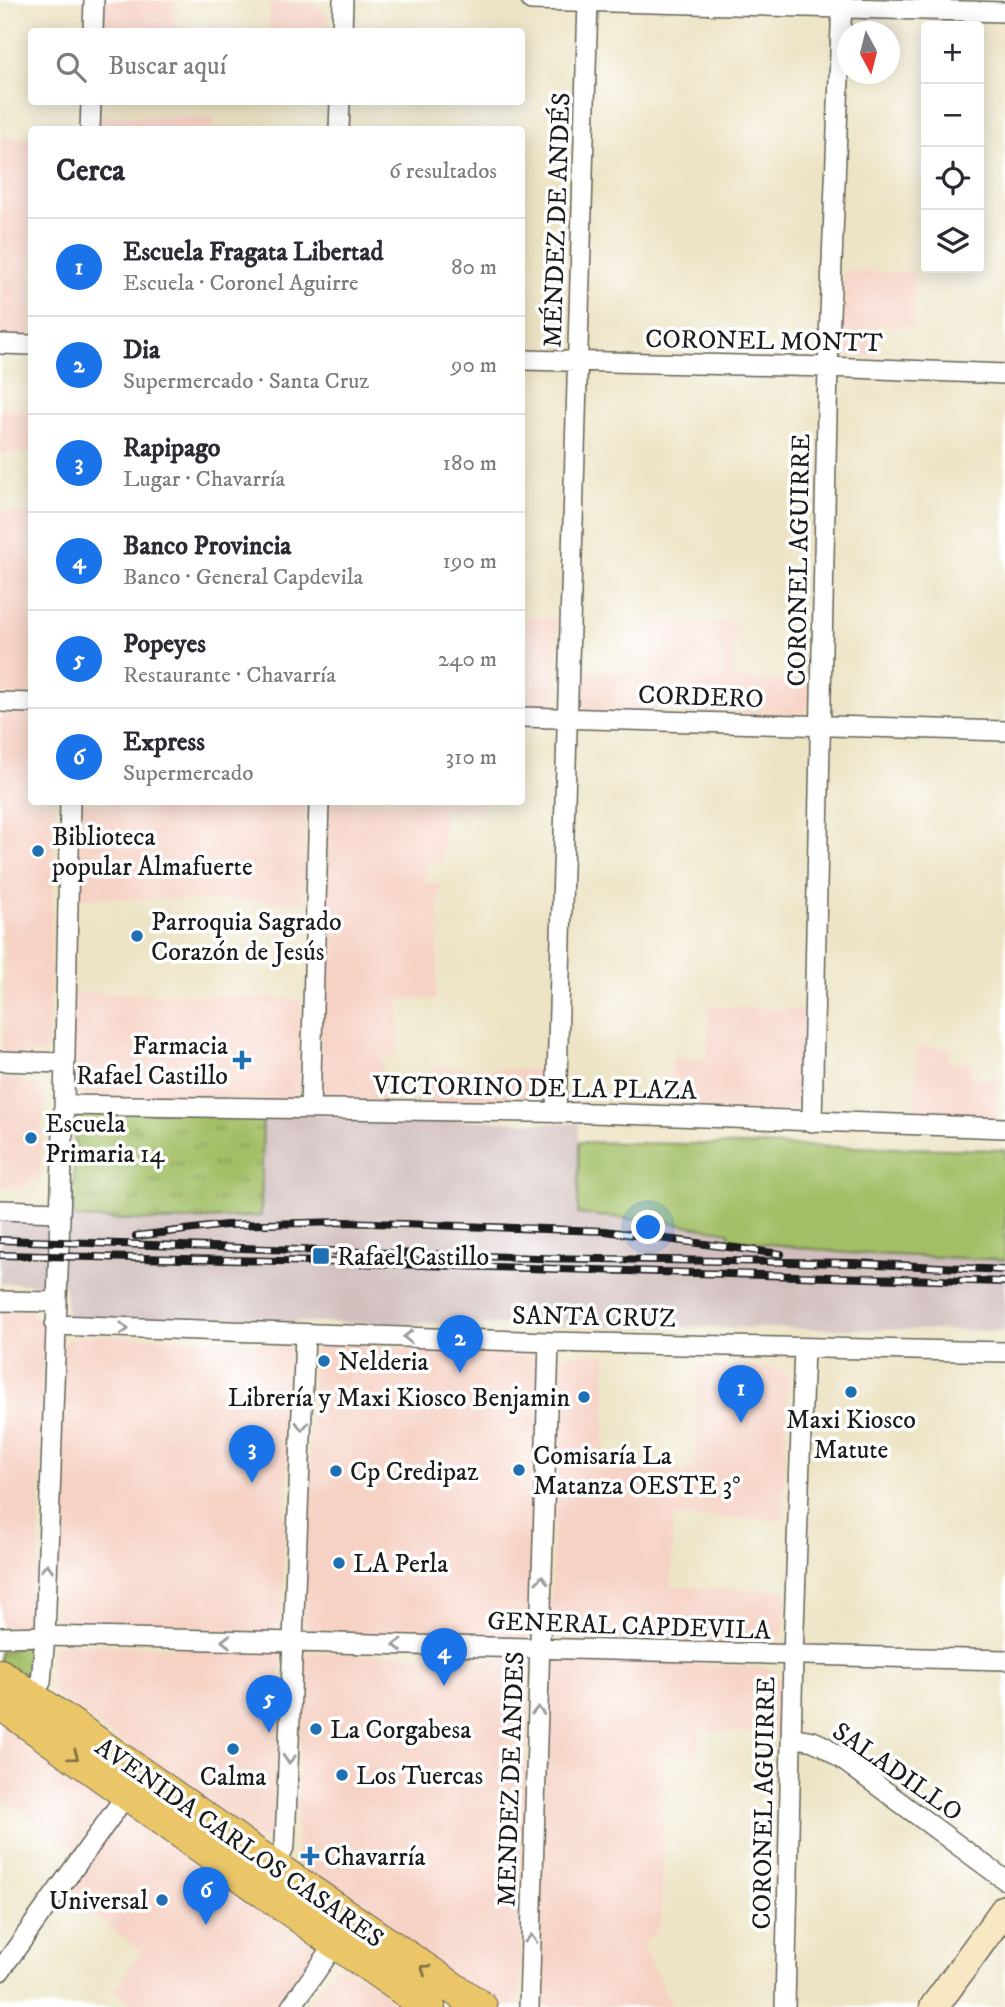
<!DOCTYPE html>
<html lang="es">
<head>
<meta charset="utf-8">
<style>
  body { margin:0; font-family:"IM FELL DW Pica",serif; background:#f7f7f7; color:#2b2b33 }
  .controls { position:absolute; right:21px; top:21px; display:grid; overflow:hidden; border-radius:7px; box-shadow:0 4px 18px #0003 }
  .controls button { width:63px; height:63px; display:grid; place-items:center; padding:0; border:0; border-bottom:2px solid #e1e1e2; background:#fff; color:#2b2b33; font:35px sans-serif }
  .compass { position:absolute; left:837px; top:21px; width:63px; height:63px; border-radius:50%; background:#fff; box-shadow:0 4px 18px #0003; rotate:173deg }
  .you { position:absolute; left:649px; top:1228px; width:24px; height:24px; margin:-18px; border:5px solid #fff; border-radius:50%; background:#1a73e8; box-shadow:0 0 0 10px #1a73e833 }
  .badge { display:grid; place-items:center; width:46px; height:46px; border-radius:50%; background:#1a73e8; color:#fff; font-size:23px; font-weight:700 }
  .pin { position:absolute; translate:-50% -58px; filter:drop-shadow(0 2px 4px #0008) }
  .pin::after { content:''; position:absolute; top:37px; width:24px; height:21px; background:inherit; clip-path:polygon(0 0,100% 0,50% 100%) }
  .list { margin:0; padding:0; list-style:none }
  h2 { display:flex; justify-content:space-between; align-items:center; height:91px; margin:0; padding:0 28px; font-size:30px }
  h2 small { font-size:23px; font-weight:400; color:#7c7c81 }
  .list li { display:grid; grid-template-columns:46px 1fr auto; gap:21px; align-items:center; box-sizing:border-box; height:98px; padding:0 28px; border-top:2px solid #e1e1e2 }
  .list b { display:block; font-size:26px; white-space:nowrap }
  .list p { margin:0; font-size:23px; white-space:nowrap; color:#7c7c81 }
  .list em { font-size:23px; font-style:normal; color:#7c7c81 }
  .icon { flex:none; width:38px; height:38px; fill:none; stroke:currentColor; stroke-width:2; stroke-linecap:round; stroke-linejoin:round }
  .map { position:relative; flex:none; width:1005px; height:2007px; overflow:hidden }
  .search { position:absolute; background:#fff; box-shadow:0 4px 18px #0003; left:28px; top:28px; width:497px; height:77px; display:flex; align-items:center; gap:18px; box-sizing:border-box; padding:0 24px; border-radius:7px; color:#7c7c81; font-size:26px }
  .panel { position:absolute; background:#fff; box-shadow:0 4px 18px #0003; left:28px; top:126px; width:497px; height:679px; border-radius:7px }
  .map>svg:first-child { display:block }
  .built { fill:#f6d2c4 }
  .railway { fill:#d1bfbe }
  .grass { fill:#a3bf66; stroke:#606e41; stroke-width:2 }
  .park { fill:url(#park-tufts); stroke:#606e41; stroke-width:2 }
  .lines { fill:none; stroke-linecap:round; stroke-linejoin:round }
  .street-casing { stroke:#656257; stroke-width:22 }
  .secondary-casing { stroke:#656257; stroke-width:31 }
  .primary-casing { stroke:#656257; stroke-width:34 }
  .street { stroke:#fff; stroke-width:19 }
  .secondary { stroke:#f7e8c3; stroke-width:28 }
  .primary { stroke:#eac669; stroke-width:32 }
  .rail-casing { stroke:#1c1c1c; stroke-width:8 }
  .rail { stroke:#fff; stroke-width:5; stroke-dasharray:16; stroke-linecap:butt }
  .oneway { stroke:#999 }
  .oneway2 { stroke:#837142 }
  .poi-dot { fill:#1f6fb2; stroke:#fff; stroke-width:2.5 }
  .labels { text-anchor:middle; stroke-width:7; stroke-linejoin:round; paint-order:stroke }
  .street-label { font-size:26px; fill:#1c1c1c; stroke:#fff }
  .poi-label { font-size:26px; fill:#1c1c1c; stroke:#fff; text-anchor:start }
</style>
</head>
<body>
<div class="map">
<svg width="1005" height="2007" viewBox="0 0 1005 2007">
  <defs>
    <pattern id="park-tufts" width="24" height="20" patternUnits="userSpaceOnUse" patternTransform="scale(1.75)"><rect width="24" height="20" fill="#a3bf66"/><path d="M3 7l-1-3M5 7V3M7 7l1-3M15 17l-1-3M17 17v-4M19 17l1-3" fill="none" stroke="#849a53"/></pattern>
  </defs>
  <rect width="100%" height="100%" fill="#fff"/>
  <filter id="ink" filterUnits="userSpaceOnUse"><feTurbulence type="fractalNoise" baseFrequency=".0143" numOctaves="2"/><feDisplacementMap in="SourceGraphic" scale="14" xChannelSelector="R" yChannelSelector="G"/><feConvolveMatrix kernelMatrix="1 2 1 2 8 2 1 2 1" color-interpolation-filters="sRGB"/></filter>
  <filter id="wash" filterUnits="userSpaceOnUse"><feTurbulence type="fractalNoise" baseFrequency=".00686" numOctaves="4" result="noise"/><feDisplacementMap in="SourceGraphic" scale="28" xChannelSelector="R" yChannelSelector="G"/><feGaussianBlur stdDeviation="1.57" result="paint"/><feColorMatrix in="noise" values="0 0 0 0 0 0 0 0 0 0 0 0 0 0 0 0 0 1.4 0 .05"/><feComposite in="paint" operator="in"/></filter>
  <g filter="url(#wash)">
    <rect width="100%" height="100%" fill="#ede4c5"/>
    <path class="built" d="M 106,0 L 175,0 L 174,31 L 98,31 L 98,11 Z
      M 270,3 L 314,4 L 327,15 L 329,31 L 269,31 Z
      M 96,115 L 215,118 L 214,129 L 96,130 Z
      M 0,138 L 31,139 L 31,337 L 0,336 Z
      M 843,271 L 914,273 L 913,326 L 878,325 L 877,357 L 854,357 L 848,355 L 843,350 L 840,343 Z
      M 0,410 L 31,411 L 31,453 L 0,452 Z
      M 0,512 L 31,513 L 31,695 L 0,695 Z
      M 522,616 L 558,618 L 555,696 L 553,703 L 542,709 L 522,709 Z
      M 653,620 L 735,623 L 733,678 L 811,681 L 810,703 L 806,711 L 794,715 L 590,709 L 584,707 L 581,703 L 582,671 L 651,673 Z
      M 0,713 L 31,714 L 32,802 L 55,802 L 49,1042 L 49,1049 L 42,1054 L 3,1053 L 5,941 L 0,940 Z
      M 76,802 L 257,802 L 270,811 L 270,802 L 305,802 L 304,902 L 73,897 Z
      M 325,802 L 482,802 L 482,812 L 444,810 L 442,862 L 427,862 L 426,883 L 440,884 L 436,1000 L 400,999 L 397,1056 L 382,1056 L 381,1104 L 325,1100 L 320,1095 Z
      M 71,992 L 301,999 L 299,1088 L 297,1096 L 292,1100 L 87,1096 L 78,1093 L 71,1089 Z
      M 709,1006 L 804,1010 L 801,1096 L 799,1105 L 792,1110 L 782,1112 L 671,1109 L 672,1058 L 707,1059 Z
      M 917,1046 L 948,1047 L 948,1062 L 971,1063 L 971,1079 L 999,1080 L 998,1119 L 914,1116 Z
      M 430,1067 L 549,1070 L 547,1101 L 544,1106 L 429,1106 Z
      M 0,1079 L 21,1079 L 22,1084 L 36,1085 L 37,1093 L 44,1093 L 40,1180 L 28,1181 L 28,1187 L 0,1186 Z
      M 0,1310 L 29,1311 L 42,1320 L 43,1324 L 38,1610 L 36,1618 L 32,1624 L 26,1626 L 0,1626 Z
      M 80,1334 L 276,1343 L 285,1345 L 290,1349 L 292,1360 L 281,1619 L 277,1626 L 271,1631 L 264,1632 L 68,1627 L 60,1624 L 54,1619 L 63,1344 L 69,1338 Z
      M 327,1344 L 528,1355 L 535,1357 L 539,1364 L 531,1632 L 525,1638 L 323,1634 L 314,1632 L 308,1626 L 303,1618 L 313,1353 L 318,1347 Z
      M 572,1354 L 606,1355 L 604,1466 L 695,1470 L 698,1366 L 779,1368 L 788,1376 L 783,1520 L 673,1517 L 671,1587 L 786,1590 L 784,1631 L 776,1644 L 768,1646 L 563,1639 L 555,1636 L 550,1627 L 559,1367 L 564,1356 Z
      M 58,1643 L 279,1651 L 281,1655 L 275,1823 L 270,1834 L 265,1838 L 257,1839 L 56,1696 L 50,1685 L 52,1647 Z
      M 316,1652 L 528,1659 L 531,1664 L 519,2002 L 517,2007 L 489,2007 L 295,1864 L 303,1660 L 307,1654 Z
      M 567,1658 L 763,1667 L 771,1669 L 779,1677 L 779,1734 L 700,1730 L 699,1755 L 664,1754 L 661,1923 L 643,1947 L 673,2007 L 535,2007 L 549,1672 L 553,1663 L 560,1659 Z
      M 0,1716 L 106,1793 L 108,1800 L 107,1807 L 76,1848 L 0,1797 Z
      M 130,1812 L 317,1947 L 314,1956 L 278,2007 L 138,2007 L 113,1990 L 142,1951 L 66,1895 L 122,1813 Z
      M 342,1964 L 410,2007 L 306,2007 L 334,1969 Z"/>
    <path class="railway" d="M 263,1113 L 579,1124 L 578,1214 L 666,1222 L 729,1232 L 730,1239 L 846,1253 L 1005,1260 L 1005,1330 L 1000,1331 L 67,1319 L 65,1285 L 0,1283 L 0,1216 L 168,1221 Z"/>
    <path class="grass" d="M 579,1142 L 1005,1150 L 1005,1260 L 846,1253 L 729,1239 L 729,1232 L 666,1222 L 578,1214 Z"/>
    <path class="park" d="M 75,1110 L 263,1113 L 261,1216 L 168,1221 L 73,1218 Z
      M 29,1645 L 34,1649 L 33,1673 L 27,1676 L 0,1663 L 0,1651 Z"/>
  </g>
  <g filter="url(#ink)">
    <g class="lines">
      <defs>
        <path id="street" d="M 531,0 L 1005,12
          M 93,32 L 94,0
          M 342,32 L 343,0
          M 90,130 L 91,102
          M 339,130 L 340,102
          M 0,344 L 32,345
          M 522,360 L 828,367 L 1005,374
          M 0,702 L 32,703
          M 522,717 L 1005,731
          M 0,1061 L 64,1063
          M 64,1105 L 593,1113 L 1005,1128
          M 310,1109 L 319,802
          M 556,1113 L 588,0
          M 812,1122 L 828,367 L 842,0
          M 0,1210 L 59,1212
          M 0,1301 L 56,1302
          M 55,1325 L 549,1342 L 1005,1352
          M 0,1637 L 45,1636 L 294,1642 L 1005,1660
          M 28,1704 L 41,1682 L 45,1636 L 64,1105 L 70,802
          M 791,1737 L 813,1741 L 824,1746 L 1005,1880
          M 271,1875 L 276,1868 L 285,1844 L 305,1334
          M 0,1971 L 127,1794
          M 291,2007 L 336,1943
          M 529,2007 L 549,1342
          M 785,2007 L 793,1656 L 804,1348"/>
        <path id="secondary" d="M 934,2007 L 1005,1909"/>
        <path id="primary" d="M 0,1675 L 276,1868 L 481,2007
          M 0,1703 L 336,1943 L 429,2007"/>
      </defs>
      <use href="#street" class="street-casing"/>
      <use href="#secondary" class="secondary-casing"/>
      <use href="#primary" class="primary-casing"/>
      <use href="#street" class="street"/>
      <use href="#secondary" class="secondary"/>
      <use href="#primary" class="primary"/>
      <defs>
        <path id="rail" d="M 136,1236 L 226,1225 L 344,1222 L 605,1231 L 781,1254
          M 0,1240 L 537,1258 L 854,1263 L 1005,1270
          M 0,1255 L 323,1262 L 1005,1282"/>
      </defs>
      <use href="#rail" class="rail-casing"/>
      <use href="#rail" class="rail"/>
    </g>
    <defs><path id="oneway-chevron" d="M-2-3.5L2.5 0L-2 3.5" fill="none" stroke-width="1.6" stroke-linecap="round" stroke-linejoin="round" transform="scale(1.75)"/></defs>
    <g class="oneway">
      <use href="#oneway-chevron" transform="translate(124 1329) rotate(3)"/>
      <use href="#oneway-chevron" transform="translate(408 1337) rotate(-178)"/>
      <use href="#oneway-chevron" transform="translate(302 1426) rotate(92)"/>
      <use href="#oneway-chevron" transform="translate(47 1568) rotate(-88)"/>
      <use href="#oneway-chevron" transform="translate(542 1580) rotate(-88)"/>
      <use href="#oneway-chevron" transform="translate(226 1641) rotate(-179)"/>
      <use href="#oneway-chevron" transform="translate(398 1645) rotate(-179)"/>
      <use href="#oneway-chevron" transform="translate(538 1711) rotate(-88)"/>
      <use href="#oneway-chevron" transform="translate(289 1759) rotate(93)"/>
      <use href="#oneway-chevron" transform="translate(531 1939) rotate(-88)"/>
    </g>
    <g class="oneway2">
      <use href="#oneway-chevron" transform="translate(74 1756) rotate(36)"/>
      <use href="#oneway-chevron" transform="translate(425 1969) rotate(-146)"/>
    </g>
  </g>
  <g class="poi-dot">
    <circle cx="38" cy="851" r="7"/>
    <circle cx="137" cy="936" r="7"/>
    <path d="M238.5 1049.5h7v7h7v7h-7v7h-7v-7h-7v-7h7z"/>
    <circle cx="31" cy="1138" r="7"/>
    <rect x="312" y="1247" width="18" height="18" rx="3.5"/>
    <circle cx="324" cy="1361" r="7"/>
    <circle cx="851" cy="1392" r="7"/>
    <circle cx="584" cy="1397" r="7"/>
    <circle cx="519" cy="1470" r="7"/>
    <circle cx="336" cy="1471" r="7"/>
    <circle cx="339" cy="1563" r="7"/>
    <circle cx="316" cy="1729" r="7"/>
    <circle cx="233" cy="1749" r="7"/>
    <circle cx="342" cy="1775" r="7"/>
    <path d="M306.5 1845.5h7v7h7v7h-7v7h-7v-7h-7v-7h7z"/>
    <circle cx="162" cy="1900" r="7"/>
  </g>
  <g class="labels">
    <g class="street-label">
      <text transform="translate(556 220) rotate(-88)" y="9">MÉNDEZ DE ANDÉS</text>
      <text transform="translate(764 340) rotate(1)" y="9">CORONEL MONTT</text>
      <text transform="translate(798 560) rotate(-89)" y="9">CORONEL AGUIRRE</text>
      <text transform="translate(701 696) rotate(2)" y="9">CORDERO</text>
      <text transform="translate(535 1087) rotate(1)" y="9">VICTORINO DE LA PLAZA</text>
      <text transform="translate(594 1316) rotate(1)" y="9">SANTA CRUZ</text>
      <text transform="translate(629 1625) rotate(2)" y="9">GENERAL CAPDEVILA</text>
      <text transform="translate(898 1771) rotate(35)" y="9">SALADILLO</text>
      <text transform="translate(510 1779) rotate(-88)" y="9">MENDEZ DE ANDES</text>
      <text transform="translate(763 1803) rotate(-89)" y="9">CORONEL AGUIRRE</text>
      <text transform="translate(240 1842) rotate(35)" y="9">AVENIDA CARLOS CASARES</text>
    </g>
    <g class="poi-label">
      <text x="52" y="845">Biblioteca<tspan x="52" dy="30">popular Almafuerte</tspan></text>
      <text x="151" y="930">Parroquia Sagrado<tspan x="151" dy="30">Corazón de Jesús</tspan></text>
      <text x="228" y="1054" text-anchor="end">Farmacia<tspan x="228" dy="30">Rafael Castillo</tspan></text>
      <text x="45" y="1132">Escuela<tspan x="45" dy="30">Primaria 14</tspan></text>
      <text x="337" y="1265">Rafael Castillo</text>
      <text x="338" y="1370">Nelderia</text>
      <text x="570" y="1406" text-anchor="end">Librería y Maxi Kiosco Benjamin</text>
      <text x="851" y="1428" text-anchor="middle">Maxi Kiosco<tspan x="851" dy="30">Matute</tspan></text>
      <text x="533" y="1464">Comisaría La<tspan x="533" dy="30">Matanza OESTE 3°</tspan></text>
      <text x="350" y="1480">Cp Credipaz</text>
      <text x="353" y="1572">LA Perla</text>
      <text x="330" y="1738">La Corgabesa</text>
      <text x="356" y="1784">Los Tuercas</text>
      <text x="233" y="1785" text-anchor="middle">Calma</text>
      <text x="324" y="1865">Chavarría</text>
      <text x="148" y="1909" text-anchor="end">Universal</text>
    </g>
  </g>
</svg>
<div class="controls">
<button>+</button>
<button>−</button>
<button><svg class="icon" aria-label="locate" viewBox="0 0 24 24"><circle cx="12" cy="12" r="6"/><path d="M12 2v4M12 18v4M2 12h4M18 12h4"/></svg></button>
<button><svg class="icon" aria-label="layers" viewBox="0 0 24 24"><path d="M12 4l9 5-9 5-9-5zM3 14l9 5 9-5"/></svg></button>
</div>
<svg class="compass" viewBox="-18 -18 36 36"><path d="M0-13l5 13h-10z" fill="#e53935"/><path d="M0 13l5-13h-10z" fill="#7c7c81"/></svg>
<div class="you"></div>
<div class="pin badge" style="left:741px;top:1423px">1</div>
<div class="pin badge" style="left:460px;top:1373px">2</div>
<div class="pin badge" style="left:252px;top:1483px">3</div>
<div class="pin badge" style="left:444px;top:1686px">4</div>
<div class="pin badge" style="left:269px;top:1733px">5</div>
<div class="pin badge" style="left:206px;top:1925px">6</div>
<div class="search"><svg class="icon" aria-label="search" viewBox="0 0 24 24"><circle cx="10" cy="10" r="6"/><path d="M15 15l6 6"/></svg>Buscar aquí</div>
<section class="panel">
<h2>Cerca<small>6 resultados</small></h2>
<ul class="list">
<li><span class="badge">1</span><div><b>Escuela Fragata Libertad</b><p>Escuela · Coronel Aguirre</p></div><em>80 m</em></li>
<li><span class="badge">2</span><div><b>Dia</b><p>Supermercado · Santa Cruz</p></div><em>90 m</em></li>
<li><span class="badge">3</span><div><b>Rapipago</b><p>Lugar · Chavarría</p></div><em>180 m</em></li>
<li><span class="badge">4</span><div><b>Banco Provincia</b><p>Banco · General Capdevila</p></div><em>190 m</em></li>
<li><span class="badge">5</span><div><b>Popeyes</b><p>Restaurante · Chavarría</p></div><em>240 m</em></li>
<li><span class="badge">6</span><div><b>Express</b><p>Supermercado</p></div><em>310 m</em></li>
</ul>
</section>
</div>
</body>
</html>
